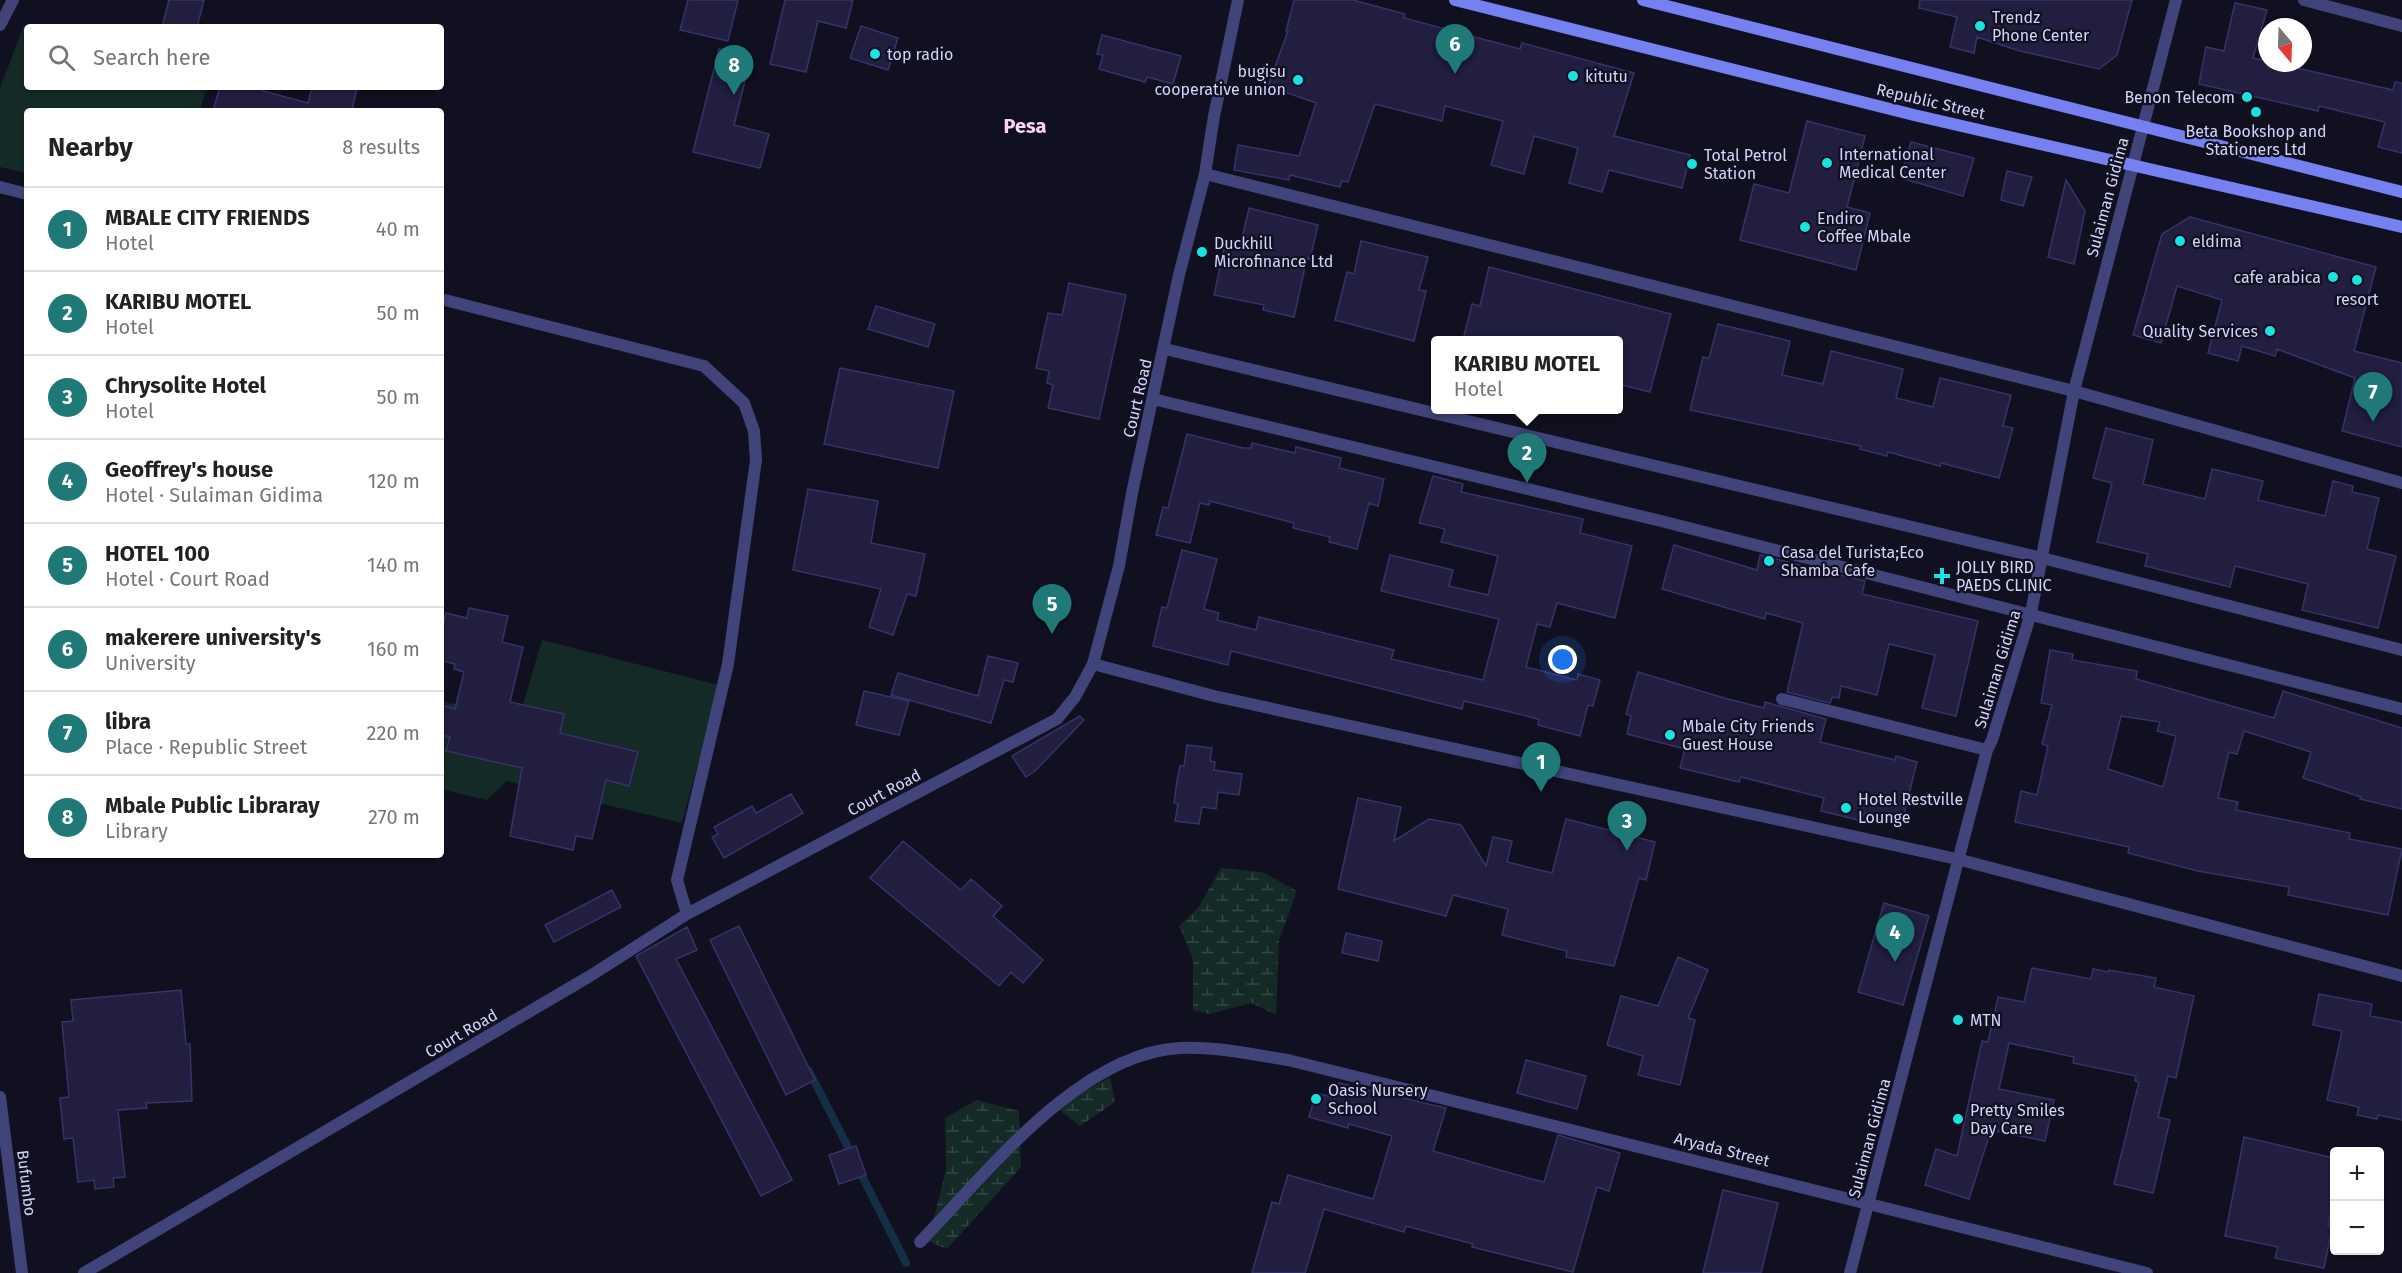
<!DOCTYPE html>
<html lang="en">
<head>
<meta charset="utf-8">
<style>
  body { margin:0; font-family:"Fira Sans",sans-serif; background:#f6f6f6; color:#222 }
  .controls { position:absolute; right:18px; bottom:18px; display:grid; overflow:hidden; border-radius:6px; box-shadow:0 2px 4px #0004 }
  .controls button { width:54px; height:54px; display:grid; place-items:center; padding:0; border:0; border-bottom:2px solid #e0e0e0; background:#fff; color:#222; font:30px sans-serif }
  .compass { position:absolute; left:2258px; top:18px; width:54px; height:54px; border-radius:50%; background:#fff; box-shadow:0 2px 4px #0004; rotate:161deg }
  .you { position:absolute; left:1563px; top:660px; width:21px; height:21px; margin:-15px; border:4px solid #fff; border-radius:50%; background:#1a73e8; box-shadow:0 0 0 9px #1a73e833 }
  .badge { display:grid; place-items:center; width:39px; height:39px; border-radius:50%; background:#1e7977; color:#fff; font-size:20px; font-weight:700 }
  .pin { position:absolute; translate:-50% -50px; filter:drop-shadow(0 2px 3px #0008) }
  .pin::after { content:''; position:absolute; top:32px; width:21px; height:18px; background:inherit; clip-path:polygon(0 0,100% 0,50% 100%) }
  .popup { position:absolute; left:1431px; top:336px; width:192px; height:78px; box-sizing:border-box; display:grid; place-content:center; border-radius:6px; background:#fff; filter:drop-shadow(0 2px 4px #0005); font-size:20px; white-space:nowrap; color:#767676 }
  .popup b { font-size:22px; color:#222 }
  .popup::after { content:''; position:absolute; left:50%; top:100%; margin-left:-12px; border:12px solid transparent; border-top-color:#fff }
  .list { margin:0; padding:0; list-style:none }
  h2 { display:flex; justify-content:space-between; align-items:center; height:78px; margin:0; padding:0 24px; font-size:26px }
  h2 small { font-size:20px; font-weight:400; color:#767676 }
  .list li { display:grid; grid-template-columns:39px 1fr auto; gap:18px; align-items:center; box-sizing:border-box; height:84px; padding:0 24px; border-top:2px solid #e0e0e0 }
  .list b { display:block; font-size:22px; white-space:nowrap }
  .list p { margin:0; font-size:20px; white-space:nowrap; color:#767676 }
  .list em { font-size:20px; font-style:normal; color:#767676 }
  .icon { flex:none; width:33px; height:33px; fill:none; stroke:currentColor; stroke-width:2; stroke-linecap:round; stroke-linejoin:round }
  .map { position:relative; flex:none; width:2402px; height:1273px; overflow:hidden }
  .search { position:absolute; background:#fff; box-shadow:0 2px 4px #0004; left:24px; top:24px; width:420px; height:66px; display:flex; align-items:center; gap:15px; box-sizing:border-box; padding:0 21px; border-radius:6px; color:#767676; font-size:22px }
  .panel { position:absolute; background:#fff; box-shadow:0 2px 4px #0004; left:24px; top:108px; width:420px; height:750px; border-radius:6px }
  .map>svg:first-child { display:block }
  .green { fill:#132a27 }
  .wetland { fill:url(#wetland-marsh) }
  .lines { fill:none; stroke-linecap:round; stroke-linejoin:round }
  .stream { stroke:#152e46; stroke-width:8 }
  .building { fill:#211e40; stroke:#373269; stroke-width:1.5; fill-rule:evenodd }
  .minor { stroke:#40447b; stroke-width:12 }
  .tertiary { stroke:#40447b; stroke-width:12 }
  .secondary { stroke:#7581f1; stroke-width:12 }
  .poi-dot { fill:#18e3df; stroke:#111021; stroke-width:2 }
  .labels { text-anchor:middle; stroke-width:4.5; stroke-linejoin:round; paint-order:stroke }
  .poi-label { font-size:16px; fill:#d4d4fb; stroke:#111021; text-anchor:start }
  .street-label { font-size:16px; fill:#d4d4fb; stroke:#111021 }
  .quarter-label { font-size:20px; font-weight:bold; fill:#fbd6f2; stroke:#111021 }
</style>
</head>
<body>
<div class="map">
<svg width="2402" height="1273" viewBox="0 0 2402 1273">
  <defs>
    <pattern id="wetland-marsh" width="20" height="14" patternUnits="userSpaceOnUse" patternTransform="scale(1.5)"><rect width="20" height="14" fill="#132a27"/><path d="M1 5h8M5 5V1M11 12h8M15 12V8" fill="none" stroke="#344847"/></pattern>
  </defs>
  <rect width="100%" height="100%" fill="#111021"/>
  <path class="green" d="M 24,25 L 31,27 L 27,27 L 27,87 L 207,87 L 200,111 L 27,111 L 27,173 L 0,167 L 0,88 Z
    M 542,640 L 719,685 L 682,823 L 507,781 L 487,800 L 441,789 L 441,701 L 519,718 Z"/>
  <path class="wetland" d="M 1221,868 L 1262,872 L 1297,891 L 1279,940 L 1276,1015 L 1252,1003 L 1209,1014 L 1193,1010 L 1193,959 L 1179,926 L 1198,908 Z
    M 1110,1077 L 1115,1102 L 1080,1126 L 1056,1107 Z
    M 977,1100 L 1019,1111 L 1021,1167 L 947,1249 L 928,1241 L 946,1170 L 945,1118 Z"/>
  <g class="lines">
    <path class="stream" d="M 809,1071 L 853,1157
      M 858,1168 L 906,1263"/>
  </g>
  <path class="building" d="M 169,0 L 204,0 L 197,27 L 162,27 Z
    M 688,0 L 738,0 L 728,41 L 680,30 Z
    M 785,0 L 853,0 L 846,28 L 818,21 L 806,72 L 770,64 Z
    M 1294,0 L 1353,0 L 1405,14 L 1404,18 L 1520,49 L 1522,43 L 1634,73 L 1614,136 L 1690,155 L 1682,188 L 1609,170 L 1602,192 L 1569,183 L 1578,148 L 1534,136 L 1524,174 L 1491,165 L 1503,121 L 1445,106 L 1442,121 L 1375,104 L 1348,182 L 1342,181 L 1340,187 L 1290,175 L 1289,180 L 1234,170 L 1238,145 L 1299,156 L 1316,103 L 1268,86 L 1288,31 L 1286,31 Z
    M 1920,0 L 2132,0 L 2117,55 L 2099,69 L 2020,51 L 1977,37 L 1974,53 L 1950,47 L 1957,17 L 1919,8 Z
    M 2235,3 L 2267,10 L 2253,58 L 2393,90 L 2395,82 L 2402,83 L 2402,153 L 2378,147 L 2385,122 L 2319,106 L 2318,111 L 2199,84 L 2206,47 L 2224,51 Z
    M 861,26 L 898,38 L 888,70 L 850,58 Z
    M 1102,35 L 1181,56 L 1173,84 L 1147,77 L 1145,82 L 1099,69 L 1103,55 L 1097,54 Z
    M 719,49 L 751,57 L 734,125 L 769,134 L 760,168 L 693,152 Z
    M 220,87 L 264,87 L 263,91 L 308,103 L 312,87 L 357,87 L 352,111 L 213,111 Z
    M 1807,121 L 1865,136 L 1847,207 L 1870,213 L 1856,270 L 1740,240 L 1754,184 L 1789,193 Z
    M 1911,142 L 1974,158 L 1963,196 L 1901,178 Z
    M 2007,171 L 2032,177 L 2023,206 L 2001,200 Z
    M 2066,180 L 2085,211 L 2074,264 L 2048,257 Z
    M 1249,208 L 1318,225 L 1310,259 L 1307,258 L 1294,317 L 1263,310 L 1264,305 L 1214,295 L 1225,244 L 1240,247 Z
    M 2190,217 L 2376,267 L 2354,351 L 2402,363 L 2402,447 L 2342,431 L 2355,378 L 2277,349 L 2275,356 L 2242,346 L 2238,361 L 2208,353 L 2222,300 L 2177,286 L 2161,343 L 2133,335 L 2162,234 Z
    M 1361,241 L 1428,257 L 1419,290 L 1426,291 L 1414,341 L 1335,320 L 1347,272 L 1354,274 Z
    M 1489,267 L 1671,314 L 1650,392 L 1618,384 L 1618,340 L 1463,340 L 1472,304 L 1480,306 Z
    M 1069,283 L 1126,295 L 1099,419 L 1048,408 L 1053,385 L 1047,383 L 1049,371 L 1036,368 L 1048,313 L 1062,315 Z
    M 876,306 L 935,324 L 928,347 L 868,329 Z
    M 1718,324 L 1790,341 L 1782,375 L 1823,384 L 1831,351 L 1903,369 L 1896,398 L 1933,407 L 1940,378 L 2011,395 L 2003,426 L 2013,428 L 1999,478 L 1941,463 L 1940,466 L 1888,452 L 1887,456 L 1860,449 L 1861,446 L 1690,410 L 1703,357 L 1709,358 Z
    M 840,368 L 954,391 L 938,468 L 824,444 Z
    M 2106,428 L 2153,440 L 2143,484 L 2205,499 L 2212,469 L 2263,481 L 2258,500 L 2325,516 L 2333,481 L 2353,486 L 2352,492 L 2379,498 L 2367,549 L 2396,556 L 2378,628 L 2302,610 L 2308,584 L 2235,566 L 2230,587 L 2145,566 L 2148,554 L 2097,542 L 2112,483 L 2093,478 Z
    M 1187,434 L 1243,448 L 1251,448 L 1252,443 L 1295,453 L 1296,447 L 1341,458 L 1339,468 L 1384,479 L 1378,506 L 1369,503 L 1357,549 L 1329,542 L 1330,537 L 1293,528 L 1294,523 L 1210,501 L 1209,505 L 1200,503 L 1190,543 L 1156,535 L 1163,507 L 1168,508 Z
    M 1433,476 L 1463,484 L 1461,492 L 1583,519 L 1580,533 L 1632,546 L 1615,618 L 1557,603 L 1550,627 L 1537,624 L 1526,667 L 1577,680 L 1578,674 L 1600,680 L 1593,706 L 1588,705 L 1580,736 L 1538,725 L 1539,720 L 1535,718 L 1464,701 L 1462,709 L 1231,651 L 1228,665 L 1153,646 L 1162,607 L 1167,608 L 1182,550 L 1217,559 L 1204,609 L 1219,613 L 1217,620 L 1256,630 L 1259,617 L 1394,650 L 1391,659 L 1483,680 L 1499,619 L 1381,591 L 1390,555 L 1453,570 L 1449,586 L 1488,595 L 1498,556 L 1441,542 L 1445,529 L 1419,523 Z
    M 808,489 L 878,501 L 871,543 L 925,554 L 916,596 L 907,594 L 893,635 L 869,627 L 881,589 L 793,570 Z
    M 1674,545 L 1757,570 L 1760,555 L 1815,569 L 1865,581 L 1862,594 L 1978,621 L 1956,716 L 1922,708 L 1935,655 L 1889,644 L 1877,695 L 1841,686 L 1839,698 L 1832,697 L 1830,703 L 1787,692 L 1803,623 L 1766,613 L 1765,619 L 1662,589 Z
    M 469,608 L 508,616 L 502,642 L 523,647 L 510,702 L 564,714 L 560,733 L 638,752 L 629,786 L 606,780 L 592,839 L 576,836 L 573,850 L 510,836 L 522,768 L 446,751 L 450,737 L 441,735 L 441,705 L 455,709 L 464,672 L 454,669 L 455,664 L 441,661 L 441,633 L 446,613 L 467,618 Z
    M 2050,650 L 2073,654 L 2072,660 L 2137,671 L 2136,679 L 2274,718 L 2283,691 L 2402,728 L 2402,809 L 2360,799 L 2361,797 L 2303,778 L 2311,752 L 2244,731 L 2237,754 L 2229,752 L 2218,798 L 2238,802 L 2236,810 L 2350,833 L 2349,839 L 2402,849 L 2388,915 L 2288,895 L 2289,887 L 2198,871 L 2128,853 L 2129,847 L 2015,822 L 2021,791 L 2037,795 L 2048,746 L 2042,744 L 2052,705 L 2041,703 ZM 2121,716 L 2160,722 L 2157,731 L 2176,736 L 2163,787 L 2108,769 Z
    M 988,656 L 1018,663 L 1013,682 L 1004,680 L 991,723 L 891,695 L 898,673 L 978,696 Z
    M 1638,672 L 1724,698 L 1764,708 L 1765,702 L 1826,719 L 1820,742 L 1895,760 L 1896,756 L 1917,762 L 1902,822 L 1864,813 L 1862,821 L 1821,811 L 1824,798 L 1741,777 L 1739,782 L 1680,768 L 1685,749 L 1627,734 L 1631,716 L 1626,714 Z
    M 864,691 L 909,701 L 899,735 L 856,725 Z
    M 1080,716 L 1084,720 L 1035,771 L 1026,777 L 1012,756 Z
    M 1187,745 L 1212,748 L 1210,761 L 1215,762 L 1214,770 L 1242,774 L 1239,795 L 1218,792 L 1216,809 L 1202,807 L 1199,824 L 1175,821 L 1178,804 L 1174,803 L 1177,781 L 1180,766 L 1184,766 Z
    M 791,794 L 803,813 L 724,858 L 712,837 L 718,834 L 714,827 L 752,806 L 756,813 Z
    M 1358,798 L 1401,807 L 1394,841 L 1429,819 L 1461,825 L 1486,866 L 1493,837 L 1512,841 L 1507,862 L 1552,873 L 1566,819 L 1655,842 L 1646,880 L 1639,878 L 1614,966 L 1566,957 L 1567,951 L 1502,935 L 1508,909 L 1453,895 L 1446,916 L 1338,889 Z
    M 903,841 L 961,890 L 971,879 L 1002,906 L 993,916 L 1043,960 L 1023,983 L 1011,972 L 999,986 L 870,878 Z
    M 612,890 L 621,907 L 554,942 L 545,925 Z
    M 1884,903 L 1929,916 L 1903,1005 L 1858,992 Z
    M 739,926 L 815,1080 L 786,1095 L 710,940 Z
    M 687,927 L 697,950 L 676,959 L 792,1180 L 761,1196 L 636,956 Z
    M 1346,933 L 1382,941 L 1378,961 L 1342,953 Z
    M 1678,957 L 1708,970 L 1688,1018 L 1695,1020 L 1680,1085 L 1638,1075 L 1643,1056 L 1607,1045 L 1621,996 L 1658,1006 Z
    M 2032,968 L 2091,979 L 2093,969 L 2108,972 L 2109,970 L 2156,978 L 2154,987 L 2194,996 L 2176,1078 L 2168,1076 L 2158,1117 L 2170,1120 L 2153,1193 L 2114,1184 L 2139,1082 L 2135,1081 L 2136,1076 L 2073,1063 L 2074,1057 L 2009,1043 L 1999,1089 L 2054,1100 L 2045,1141 L 1991,1130 L 1969,1199 L 1925,1185 L 1936,1149 L 1957,1156 L 1982,1041 L 1988,1042 L 1998,997 L 2024,1002 Z
    M 181,990 L 186,1044 L 190,1044 L 192,1101 L 146,1103 L 147,1108 L 118,1110 L 125,1177 L 113,1178 L 114,1187 L 95,1189 L 94,1180 L 78,1182 L 73,1138 L 64,1139 L 60,1098 L 69,1097 L 62,1022 L 73,1021 L 71,1000 Z
    M 2319,994 L 2372,1004 L 2370,1016 L 2402,1022 L 2402,1120 L 2378,1115 L 2377,1119 L 2357,1115 L 2359,1107 L 2327,1100 L 2342,1031 L 2313,1025 Z
    M 1526,1060 L 1586,1076 L 1577,1109 L 1517,1093 Z
    M 1339,1083 L 1446,1108 L 1433,1151 L 1524,1177 L 1544,1182 L 1558,1135 L 1620,1153 L 1609,1191 L 1597,1187 L 1573,1272 L 1472,1247 L 1473,1244 L 1406,1226 L 1404,1232 L 1324,1209 L 1305,1273 L 1252,1273 L 1272,1202 L 1279,1204 L 1288,1175 L 1373,1199 L 1392,1136 L 1349,1124 L 1348,1128 L 1309,1117 L 1316,1093 L 1335,1098 Z
    M 2244,1137 L 2334,1158 L 2334,1195 L 2328,1227 L 2332,1228 L 2324,1268 L 2275,1258 L 2278,1247 L 2225,1236 Z
    M 856,1146 L 866,1175 L 839,1184 L 829,1155 Z
    M 1723,1190 L 1778,1203 L 1761,1273 L 1703,1273 Z"/>
  <g class="lines">
    <path class="minor" d="M 2304,0 L 2402,26
      M 1205,174 L 2074,391 L 2402,483
      M 0,187 L 27,194
      M 441,299 L 704,366 L 744,403 L 754,431 L 756,460 L 728,664 L 677,880 L 687,914
      M 1165,349 L 2042,558 L 2402,650
      M 1153,399 L 1661,521 L 2402,709
      M 1093,664 L 1214,696 L 1957,859 L 2402,976
      M 1782,699 L 1987,750
      M 920,1242 C 986,1174 1079,1053 1180,1048 C 1216,1046 1253,1055 1288,1060 L 2147,1273
      M 84,1273 L 590,976 L 687,914 L 1057,719 L 1075,697 L 1093,664 L 1119,566 L 1132,493 L 1179,275 L 1205,174 L 1214,116 L 1238,0
      M 1850,1273 L 1987,750 L 1992,740 L 2031,613 L 2074,391 L 2176,0"/>
    <path class="tertiary" d="M 0,25 L 13,0
      M 0,1097 L 22,1273"/>
    <path class="secondary" d="M 1455,0 L 1914,115 L 2402,227
      M 1643,0 L 2402,192"/>
  </g>
  <g class="poi-dot">
    <circle cx="1980" cy="26" r="6"/>
    <circle cx="875" cy="54" r="6"/>
    <circle cx="1573" cy="76" r="6"/>
    <circle cx="1298" cy="80" r="6"/>
    <circle cx="2247" cy="97" r="6"/>
    <circle cx="2256" cy="112" r="6"/>
    <circle cx="1827" cy="163" r="6"/>
    <circle cx="1692" cy="164" r="6"/>
    <circle cx="1805" cy="227" r="6"/>
    <circle cx="2180" cy="241" r="6"/>
    <circle cx="1202" cy="252" r="6"/>
    <circle cx="2333" cy="277" r="6"/>
    <circle cx="2357" cy="280" r="6"/>
    <circle cx="2270" cy="331" r="6"/>
    <circle cx="1769" cy="561" r="6"/>
    <path d="M1939 567h6v6h6v6h-6v6h-6v-6h-6v-6h6z"/>
    <circle cx="1670" cy="735" r="6"/>
    <circle cx="1846" cy="808" r="6"/>
    <circle cx="1958" cy="1020" r="6"/>
    <circle cx="1316" cy="1099" r="6"/>
    <circle cx="1958" cy="1119" r="6"/>
  </g>
  <g class="labels">
    <g class="poi-label">
      <text x="1992" y="23">Trendz<tspan x="1992" dy="18">Phone Center</tspan></text>
      <text x="887" y="60">top radio</text>
      <text x="1286" y="77" text-anchor="end">bugisu<tspan x="1286" dy="18">cooperative union</tspan></text>
      <text x="1585" y="82">kitutu</text>
      <text x="2235" y="103" text-anchor="end">Benon Telecom</text>
      <text x="2256" y="137" text-anchor="middle">Beta Bookshop and<tspan x="2256" dy="18">Stationers Ltd</tspan></text>
      <text x="1839" y="160">International<tspan x="1839" dy="18">Medical Center</tspan></text>
      <text x="1704" y="161">Total Petrol<tspan x="1704" dy="18">Station</tspan></text>
      <text x="1817" y="224">Endiro<tspan x="1817" dy="18">Coffee Mbale</tspan></text>
      <text x="2192" y="247">eldima</text>
      <text x="1214" y="249">Duckhill<tspan x="1214" dy="18">Microfinance Ltd</tspan></text>
      <text x="2321" y="283" text-anchor="end">cafe arabica</text>
      <text x="2357" y="305" text-anchor="middle">resort</text>
      <text x="2258" y="337" text-anchor="end">Quality Services</text>
      <text x="1781" y="558">Casa del Turista;Eco<tspan x="1781" dy="18">Shamba Cafe</tspan></text>
      <text x="1956" y="573">JOLLY BIRD<tspan x="1956" dy="18">PAEDS CLINIC</tspan></text>
      <text x="1682" y="732">Mbale City Friends<tspan x="1682" dy="18">Guest House</tspan></text>
      <text x="1858" y="805">Hotel Restville<tspan x="1858" dy="18">Lounge</tspan></text>
      <text x="1970" y="1026">MTN</text>
      <text x="1328" y="1096">Oasis Nursery<tspan x="1328" dy="18">School</tspan></text>
      <text x="1970" y="1116">Pretty Smiles<tspan x="1970" dy="18">Day Care</tspan></text>
    </g>
    <g class="street-label">
      <text transform="translate(1931 101) rotate(13)" y="6">Republic Street</text>
      <text transform="translate(2107 197) rotate(-75)" y="6">Sulaiman Gidima</text>
      <text transform="translate(1137 398) rotate(-77)" y="6">Court Road</text>
      <text transform="translate(1997 669) rotate(-73)" y="6">Sulaiman Gidima</text>
      <text transform="translate(884 792) rotate(-28)" y="6">Court Road</text>
      <text transform="translate(461 1033) rotate(-30)" y="6">Court Road</text>
      <text transform="translate(1869 1138) rotate(-75)" y="6">Sulaiman Gidima</text>
      <text transform="translate(1722 1149) rotate(14)" y="6">Aryada Street</text>
      <text transform="translate(27 1183) rotate(83)" y="6">Bufumbo</text>
    </g>
    <g class="quarter-label">
      <text x="1025" y="133">Pesa</text>
    </g>
  </g>
</svg>
<div class="controls">
<button>+</button>
<button>−</button>
</div>
<svg class="compass" viewBox="-18 -18 36 36"><path d="M0-13l5 13h-10z" fill="#e53935"/><path d="M0 13l5-13h-10z" fill="#767676"/></svg>
<div class="you"></div>
<div class="pin badge" style="left:1541px;top:792px">1</div>
<div class="pin badge" style="left:1527px;top:483px">2</div>
<div class="popup"><b>KARIBU MOTEL</b>Hotel</div>
<div class="pin badge" style="left:1627px;top:851px">3</div>
<div class="pin badge" style="left:1895px;top:962px">4</div>
<div class="pin badge" style="left:1052px;top:634px">5</div>
<div class="pin badge" style="left:1455px;top:74px">6</div>
<div class="pin badge" style="left:2373px;top:422px">7</div>
<div class="pin badge" style="left:734px;top:95px">8</div>
<div class="search"><svg class="icon" aria-label="search" viewBox="0 0 24 24"><circle cx="10" cy="10" r="6"/><path d="M15 15l6 6"/></svg>Search here</div>
<section class="panel">
<h2>Nearby<small>8 results</small></h2>
<ul class="list">
<li><span class="badge">1</span><div><b>MBALE CITY FRIENDS</b><p>Hotel</p></div><em>40 m</em></li>
<li><span class="badge">2</span><div><b>KARIBU MOTEL</b><p>Hotel</p></div><em>50 m</em></li>
<li><span class="badge">3</span><div><b>Chrysolite Hotel</b><p>Hotel</p></div><em>50 m</em></li>
<li><span class="badge">4</span><div><b>Geoffrey's house</b><p>Hotel · Sulaiman Gidima</p></div><em>120 m</em></li>
<li><span class="badge">5</span><div><b>HOTEL 100</b><p>Hotel · Court Road</p></div><em>140 m</em></li>
<li><span class="badge">6</span><div><b>makerere university's</b><p>University</p></div><em>160 m</em></li>
<li><span class="badge">7</span><div><b>libra</b><p>Place · Republic Street</p></div><em>220 m</em></li>
<li><span class="badge">8</span><div><b>Mbale Public Libraray</b><p>Library</p></div><em>270 m</em></li>
</ul>
</section>
</div>
</body>
</html>
